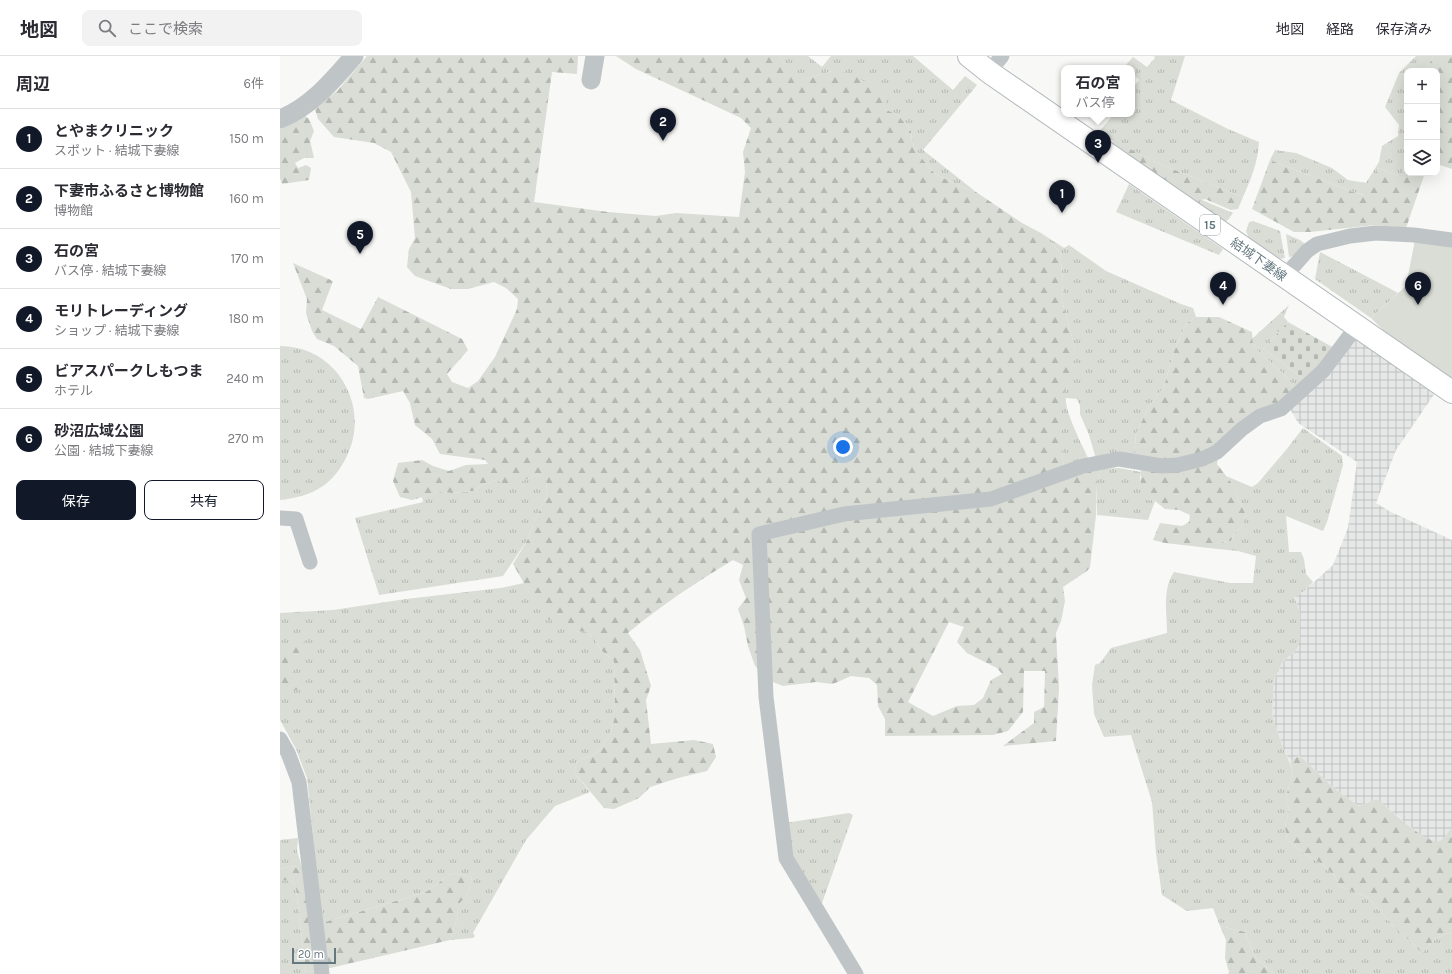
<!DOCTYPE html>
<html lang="ja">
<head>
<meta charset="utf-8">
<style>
  body { margin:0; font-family:Karla,"Noto Sans JP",sans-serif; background:#f2f2f3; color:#2b2b33 }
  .controls { position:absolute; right:12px; top:12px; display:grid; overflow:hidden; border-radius:8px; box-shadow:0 4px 16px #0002 }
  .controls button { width:36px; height:36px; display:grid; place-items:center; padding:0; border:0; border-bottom:1px solid #e1e1e2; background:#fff; color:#2b2b33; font:20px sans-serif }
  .scale { position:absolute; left:12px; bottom:10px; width:44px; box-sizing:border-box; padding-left:4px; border:2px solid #65787f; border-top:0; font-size:11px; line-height:14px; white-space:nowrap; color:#65787f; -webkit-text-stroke:3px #fff; paint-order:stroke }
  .you { position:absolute; left:563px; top:391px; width:14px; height:14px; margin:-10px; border:3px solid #fff; border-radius:50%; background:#1a73e8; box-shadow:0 0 0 6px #1a73e833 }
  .badge { display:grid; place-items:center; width:26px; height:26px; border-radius:50%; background:#111827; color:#fff; font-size:13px; font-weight:700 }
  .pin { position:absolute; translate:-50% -33px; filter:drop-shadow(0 1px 2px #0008) }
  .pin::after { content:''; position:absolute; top:21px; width:14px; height:12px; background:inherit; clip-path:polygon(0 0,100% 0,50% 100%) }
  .popup { position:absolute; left:781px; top:9px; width:74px; height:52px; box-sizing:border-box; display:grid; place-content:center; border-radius:8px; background:#fff; filter:drop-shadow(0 1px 3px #0005); font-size:13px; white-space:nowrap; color:#7c7c81 }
  .popup b { font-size:15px; color:#2b2b33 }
  .popup::after { content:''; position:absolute; left:50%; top:100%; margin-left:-8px; border:8px solid transparent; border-top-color:#fff }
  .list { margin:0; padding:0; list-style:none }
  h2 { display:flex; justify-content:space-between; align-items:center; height:52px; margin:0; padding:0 16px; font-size:17px }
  h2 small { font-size:13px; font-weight:400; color:#7c7c81 }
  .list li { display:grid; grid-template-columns:26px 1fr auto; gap:12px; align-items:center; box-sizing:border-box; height:60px; padding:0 16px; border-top:1px solid #e1e1e2 }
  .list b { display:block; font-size:15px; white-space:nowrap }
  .list p { margin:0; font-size:13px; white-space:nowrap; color:#7c7c81 }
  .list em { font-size:13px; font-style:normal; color:#7c7c81 }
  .actions { display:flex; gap:8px; padding:12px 16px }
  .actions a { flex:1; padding:9px 0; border:1px solid #111827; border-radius:8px; text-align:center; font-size:14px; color:#111827 }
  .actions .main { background:#111827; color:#fff }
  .icon { flex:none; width:22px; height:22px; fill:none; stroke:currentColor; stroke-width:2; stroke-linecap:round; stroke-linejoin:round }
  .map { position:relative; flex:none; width:1172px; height:918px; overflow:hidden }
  header { display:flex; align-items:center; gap:24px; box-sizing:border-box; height:56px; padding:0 20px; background:#fff; border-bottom:1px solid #e1e1e2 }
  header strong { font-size:19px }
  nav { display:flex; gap:22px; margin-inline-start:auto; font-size:14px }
  .search { width:280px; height:36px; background:#f2f2f3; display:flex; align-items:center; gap:10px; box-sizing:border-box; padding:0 14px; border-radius:8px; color:#7c7c81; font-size:15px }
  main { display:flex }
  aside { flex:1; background:#fff }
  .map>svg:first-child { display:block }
  .industrial { fill:url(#industrial-grid) }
  .grass { fill:url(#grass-tufts) }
  .forest { fill:url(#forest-firs); fill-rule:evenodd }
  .cemetery { fill:url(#cemetery-stones) }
  .green { fill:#d9ddd5 }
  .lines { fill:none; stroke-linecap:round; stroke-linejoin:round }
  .primary-casing { stroke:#b3b9bc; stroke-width:24 }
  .minor { stroke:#bfc5c7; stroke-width:15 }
  .tertiary { stroke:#bfc5c7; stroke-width:19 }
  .primary { stroke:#fff; stroke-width:22 }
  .labels { text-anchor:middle; stroke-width:4; stroke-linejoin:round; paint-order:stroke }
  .shield { fill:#fff; stroke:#93a0a5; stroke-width:1 }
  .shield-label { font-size:12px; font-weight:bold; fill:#65787f }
  .street-label { font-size:13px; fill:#65787f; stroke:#fff }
</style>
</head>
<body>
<header>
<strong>地図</strong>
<div class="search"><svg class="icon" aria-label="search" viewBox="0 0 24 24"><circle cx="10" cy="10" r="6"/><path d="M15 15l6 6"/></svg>ここで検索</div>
<nav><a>地図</a><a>経路</a><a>保存済み</a></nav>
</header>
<main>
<aside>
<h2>周辺<small>6件</small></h2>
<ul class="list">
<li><span class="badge">1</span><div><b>とやまクリニック</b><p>スポット · 結城下妻線</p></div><em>150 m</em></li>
<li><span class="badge">2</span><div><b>下妻市ふるさと博物館</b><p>博物館</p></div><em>160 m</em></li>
<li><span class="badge">3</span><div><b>石の宮</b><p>バス停 · 結城下妻線</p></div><em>170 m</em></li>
<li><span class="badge">4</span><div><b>モリトレーディング</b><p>ショップ · 結城下妻線</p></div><em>180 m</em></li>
<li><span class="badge">5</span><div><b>ビアスパークしもつま</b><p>ホテル</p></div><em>240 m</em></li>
<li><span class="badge">6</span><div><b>砂沼広域公園</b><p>公園 · 結城下妻線</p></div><em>270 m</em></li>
</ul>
<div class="actions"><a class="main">保存</a><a>共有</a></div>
</aside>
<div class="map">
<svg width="1172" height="918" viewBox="0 0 1172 918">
  <defs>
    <pattern id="industrial-grid" width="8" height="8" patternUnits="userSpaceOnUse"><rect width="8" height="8" fill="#e6e8e7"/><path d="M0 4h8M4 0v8" fill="none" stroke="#bec1c0"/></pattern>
    <pattern id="grass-tufts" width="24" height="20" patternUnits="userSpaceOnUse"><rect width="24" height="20" fill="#d9ddd5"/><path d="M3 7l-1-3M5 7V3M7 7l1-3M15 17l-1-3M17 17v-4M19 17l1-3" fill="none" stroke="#b4b8b2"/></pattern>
    <pattern id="forest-firs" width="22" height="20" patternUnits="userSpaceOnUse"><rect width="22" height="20" fill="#d9ddd5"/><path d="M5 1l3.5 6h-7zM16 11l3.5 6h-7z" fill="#b4b8b2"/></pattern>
    <pattern id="cemetery-stones" width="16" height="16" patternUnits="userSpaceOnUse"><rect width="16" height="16" fill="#d9ddd5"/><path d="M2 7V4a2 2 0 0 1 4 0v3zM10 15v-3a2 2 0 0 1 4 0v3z" fill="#b4b8b2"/></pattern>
  </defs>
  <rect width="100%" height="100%" fill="#f8f8f6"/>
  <path class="industrial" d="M 1071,279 L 1155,337 L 1116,394 L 1096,447 L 1109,455 L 1172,484 L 1172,772 L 1163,783 L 1157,786 L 1143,781 L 1097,743 L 1079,750 L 1055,733 L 1019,699 L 1010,706 L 1003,692 L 992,659 L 994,624 L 1002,607 L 1017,593 L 1020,557 L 1014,541 L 1024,535 L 1053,509 L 1068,472 L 1077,406 L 1018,367 L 1007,347 Z"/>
  <path class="grass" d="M 500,0 L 528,0 L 542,11 L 551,0 L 633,0 L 673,34 L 685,20 L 697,29 L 643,94 L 696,136 L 680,130 L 655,118 L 639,99 L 632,86 L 631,75 L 619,60 L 605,53 L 552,15 L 526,23 L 513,23 Z
    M 874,0 L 905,0 L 891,44 L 948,73 L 979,86 C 978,106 971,123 963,141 L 877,107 L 818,77 L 834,58 L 852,58 L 852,37 L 854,35 L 852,33 L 859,24 L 852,16 L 852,12 L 847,12 L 845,10 L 853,1 L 867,11 L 875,2 Z
    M 1136,0 L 1153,0 L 1146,15 L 1127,15 L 1127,103 L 1123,109 L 1123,122 L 1098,112 L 1084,139 L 1070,135 L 990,104 L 995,94 L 1016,97 L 1052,112 L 1068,124 L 1086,127 L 1099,106 L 1102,90 L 1118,80 L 1119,69 L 1105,51 L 1119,17 Z
    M 849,128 L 943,193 L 939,199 L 836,156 Z
    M 891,131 L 953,157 L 948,164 L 943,167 Z
    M 973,165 L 1000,175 L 1005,202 L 997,203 L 970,185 L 966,175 L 969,166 Z
    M 761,177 L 784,192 L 789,189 L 826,215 L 901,248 L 913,252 L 916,261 L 906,268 L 893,298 L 884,331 L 869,350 L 856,378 L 854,401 L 816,403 L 809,379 L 800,358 L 800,350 L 797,343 L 786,342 C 784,354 803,391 809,404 L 784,414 L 782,394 L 782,342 L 795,292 L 782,245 L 783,226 L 780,196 Z
    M 1006,178 L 1020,184 L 1026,189 L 1013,200 L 1009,201 Z
    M 1040,196 L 1107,231 L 1118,237 L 1091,262 L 1035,223 Z
    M 1009,249 L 1004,261 L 1008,266 L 983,293 L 1025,324 L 1014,334 L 1009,323 L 977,294 L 973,288 L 973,282 Z
    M 0,290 C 57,290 92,351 66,402 C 61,412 53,423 43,430 C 30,439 16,442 0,444 Z
    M 1023,372 L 1062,400 L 1063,409 L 1047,466 L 1043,475 L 1006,460 L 1009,496 L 1021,496 L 1024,503 L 1026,518 L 1033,526 L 1024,535 L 1014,541 L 1020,557 L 1020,582 L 1017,593 L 1002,607 L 994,624 L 992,659 L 1003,692 L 1013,714 L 1006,741 L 1009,754 L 1005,771 L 1007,784 L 1024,797 L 1042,808 L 1055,820 L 1059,830 L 1087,841 L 1115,871 L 1142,897 L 1156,882 L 1168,877 L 1172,878 L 1172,918 L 994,918 L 975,901 L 965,876 L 940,870 L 933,852 L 907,855 L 882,839 L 876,797 L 872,746 L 851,679 L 824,681 L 814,658 L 812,629 L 815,609 L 820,607 L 831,592 L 887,577 C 887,558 882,533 894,516 L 950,527 L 973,527 L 976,500 L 958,495 L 929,492 L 935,487 L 951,485 L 954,477 L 961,472 L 966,459 L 958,443 L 956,433 L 946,420 L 972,431 L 978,427 L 1006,394 Z
    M 839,412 L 861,416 L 860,422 L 867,443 L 875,445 L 868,464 L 817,459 L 817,427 L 820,413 Z
    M 257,419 L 266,420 L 267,440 L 255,464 L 248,483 L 223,520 L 99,539 L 75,462 L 143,446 L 142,441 L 160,436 L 172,437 L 193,435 L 204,428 L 216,424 L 237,427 Z
    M 244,527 L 249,536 L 294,575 L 307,576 L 316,585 L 322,595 L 334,605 L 335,660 L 330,679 L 318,696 L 297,706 L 294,716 L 310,736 L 275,750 L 246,784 L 193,877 L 195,880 L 193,882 L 170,884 L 178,860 L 176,850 L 188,838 L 192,821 L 172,817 L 146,836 L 42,867 L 27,722 L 16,693 L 0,664 L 0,557 L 53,554 L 126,543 L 221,532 Z
    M 569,757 L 573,759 L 541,850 L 512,798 L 505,767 Z
    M 18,782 L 17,795 L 24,818 L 14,810 L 0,813 L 0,784 Z
    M 12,824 L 16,833 L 26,918 L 0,918 L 0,825 Z"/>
  <path class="forest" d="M 87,0 L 298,0 L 297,18 L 272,16 L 254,146 L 328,156 L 376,160 L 396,157 L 459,161 L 465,116 L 463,96 L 471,72 L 461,62 L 356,13 L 336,0 L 500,0 L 514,23 L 526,23 L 552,15 L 572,18 L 593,31 L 606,42 L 605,53 L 619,60 L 631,75 L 632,86 L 639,99 L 655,118 L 680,130 L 696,136 L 742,167 L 761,177 L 780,196 L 783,226 L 782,245 L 795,292 L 794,308 L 782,342 L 782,394 L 784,414 L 820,413 L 817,427 L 816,459 L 810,511 L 807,515 L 783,531 L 785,545 L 781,565 L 776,577 L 779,632 L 776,685 L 723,690 L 754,667 L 754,656 L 764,651 L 765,615 L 744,615 L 743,656 L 728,675 L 713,679 L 605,680 L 605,663 L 598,650 L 597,629 L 589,622 L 571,620 L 553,628 L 536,626 L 503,630 L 490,625 L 475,610 L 468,590 L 464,570 L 458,553 L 466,542 L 459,524 L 463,509 L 453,504 C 417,526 381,549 348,577 L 360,594 L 371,630 L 366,644 L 371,688 L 414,684 L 433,688 L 436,701 L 427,715 L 398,722 L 370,731 L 359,742 L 334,753 L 324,752 L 294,716 L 297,706 L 318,696 L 330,679 L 335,660 L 334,605 L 322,595 L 316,585 L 307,576 L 294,575 L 267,562 L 249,536 L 233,508 L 248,483 L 255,464 L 267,440 L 266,421 L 257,419 L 228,431 L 216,424 L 204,428 L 193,435 L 172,437 L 160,436 L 132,444 L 120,441 L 113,425 L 118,407 L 142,404 L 153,410 L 169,415 L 186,409 L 208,408 L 205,404 L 160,398 L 152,383 L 135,369 L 130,347 L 123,335 L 88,343 L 84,342 L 78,310 L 54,290 L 37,283 L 32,275 L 26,257 L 27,243 L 13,207 L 53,225 L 42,254 L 81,273 L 98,241 L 182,283 L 188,294 L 167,318 L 172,326 L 188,332 L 198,325 L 215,301 L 237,253 L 238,243 L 226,232 L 214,226 L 188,233 L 171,233 L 135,220 L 127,211 L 129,193 L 135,182 L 131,136 L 111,96 L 94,87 L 54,81 L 38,63 L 35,53 L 58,34 ZM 669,566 L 684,571 L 677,586 L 687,597 L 717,612 L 722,618 L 711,624 L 703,642 L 694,649 L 677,650 L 653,660 L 628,646 Z
    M 1153,0 L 1172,0 L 1172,113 L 1157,108 L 1157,15 L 1146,15 Z
    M 23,58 L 29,63 L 34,75 L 30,85 L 34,102 L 24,102 L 15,107 L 18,112 L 26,109 L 31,112 L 29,124 L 2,128 L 0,122 L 0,73 Z
    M 833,84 L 877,107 L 963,141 L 958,153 L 951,154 L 925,143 L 917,145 L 874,120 L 834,91 Z
    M 1127,103 L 1127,117 L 1145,117 L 1126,172 L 1095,169 L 1030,176 L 1014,176 L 972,153 L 990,104 L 1070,135 L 1083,139 L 1098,112 L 1123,122 L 1123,109 Z
    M 916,261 L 939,261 L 972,276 L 973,288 L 977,294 L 1009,323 L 1014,334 L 998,349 L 941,386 L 937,408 L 956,433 L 958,443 L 966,459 L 961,472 L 954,477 L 951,485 L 936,487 L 929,492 L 885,487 L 873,484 L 880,467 L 902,470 L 909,466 L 910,459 L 899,454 L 885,453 L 875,445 L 867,443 L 861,433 L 861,416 L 859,402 L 854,401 L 856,378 L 869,350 L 884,331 L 893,298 L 906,268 Z
    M 19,576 L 24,578 C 27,592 20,603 12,615 L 20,624 L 21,632 L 13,635 L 0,633 L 0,601 C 11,595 16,587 19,576 Z
    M 1019,699 L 1055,733 L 1079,750 L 1097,743 C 1109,752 1145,788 1159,785 C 1165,783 1168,775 1172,772 L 1172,878 L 1168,877 L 1156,882 L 1142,897 L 1115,871 L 1087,841 L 1059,830 L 1055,820 L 1042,808 L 1024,797 L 1007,784 L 1005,771 L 1009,754 L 1006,741 L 1013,714 L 1010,706 Z
    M 14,810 L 24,818 L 36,918 L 26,918 L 16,833 L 12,824 L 0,825 L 0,813 Z
    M 172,817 L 192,821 L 188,838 L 177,850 L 178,860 L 170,884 L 46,913 L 42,867 L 146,836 Z
    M 940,870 L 965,876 L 975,901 L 994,918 L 948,918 L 949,916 L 945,902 L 946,884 Z"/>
  <path class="cemetery" d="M 1008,266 L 1054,292 L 1038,311 L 1025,324 L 983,293 Z"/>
  <path class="green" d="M 1135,184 L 1172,188 L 1172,327 L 1116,287 L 1091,262 L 1126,230 Z"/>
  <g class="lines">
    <defs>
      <path id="primary" d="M 689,0 L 709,16 L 1172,336"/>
    </defs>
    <use href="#primary" class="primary-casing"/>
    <path class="minor" d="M 709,16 L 722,0
      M 1004,221 L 1027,195 L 1037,188 L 1070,180 L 1096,177 L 1134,179 L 1172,184
      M 0,462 L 16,463 L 30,506
      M 0,683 L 8,697 L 19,726 L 42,918
      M 576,918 L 506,802 L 486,641 L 479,478 L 564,458 L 711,443 L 803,410 L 839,403 L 882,410 L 898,409 L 922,403 L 937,396 L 962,373 L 980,360 L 1001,353 L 1043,315 L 1077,270"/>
    <path class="tertiary" d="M 311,24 L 315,0
      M 0,63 C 31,51 53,24 74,0"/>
    <use href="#primary" class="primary"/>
  </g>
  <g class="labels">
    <rect class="shield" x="920" y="159" width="20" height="20" rx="3"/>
    <g class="shield-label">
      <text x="930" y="173">15</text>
    </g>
    <g class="street-label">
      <text transform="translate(979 203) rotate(35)" y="5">結城下妻線</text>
    </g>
  </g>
</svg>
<div class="controls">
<button>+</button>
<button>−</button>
<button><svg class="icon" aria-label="layers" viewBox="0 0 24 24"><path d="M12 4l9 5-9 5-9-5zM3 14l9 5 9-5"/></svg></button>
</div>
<div class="scale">20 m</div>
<div class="you"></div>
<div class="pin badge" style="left:782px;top:157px">1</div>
<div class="pin badge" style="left:383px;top:85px">2</div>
<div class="pin badge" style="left:818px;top:107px">3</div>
<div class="popup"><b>石の宮</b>バス停</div>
<div class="pin badge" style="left:943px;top:249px">4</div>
<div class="pin badge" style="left:80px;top:198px">5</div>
<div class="pin badge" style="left:1138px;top:249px">6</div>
</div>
</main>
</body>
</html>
